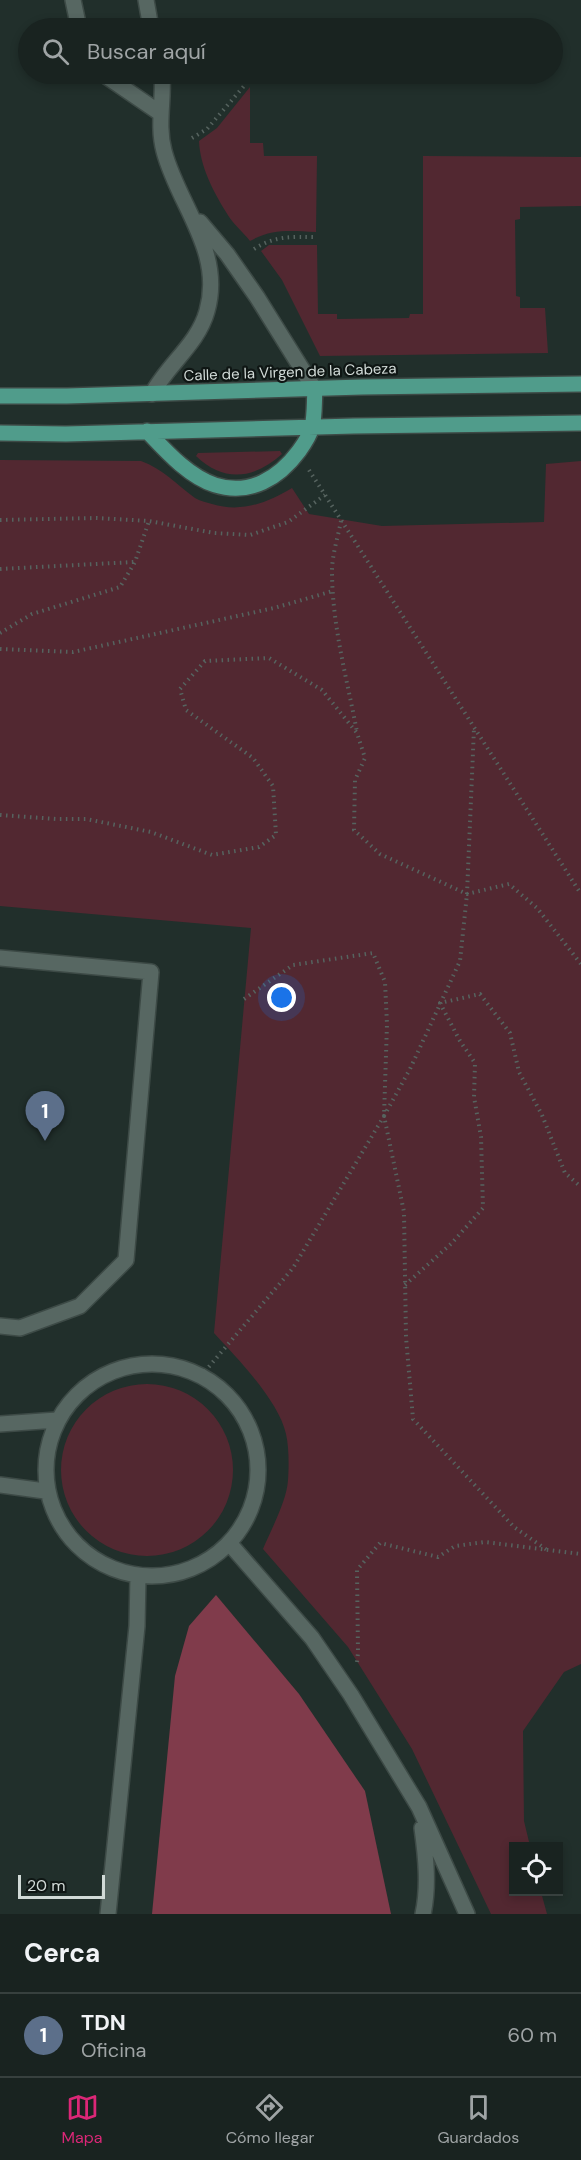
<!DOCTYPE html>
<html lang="es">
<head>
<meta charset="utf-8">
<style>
  body { margin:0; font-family:"DM Sans",sans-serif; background:#262f2d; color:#f1f3f6 }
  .controls { position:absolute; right:18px; bottom:18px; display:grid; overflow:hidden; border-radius:0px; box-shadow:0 3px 9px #0003 }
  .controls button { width:54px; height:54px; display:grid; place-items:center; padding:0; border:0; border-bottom:2px solid #37403e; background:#192320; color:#f1f3f6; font:30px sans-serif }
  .scale { position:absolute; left:18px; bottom:15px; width:87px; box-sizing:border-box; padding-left:6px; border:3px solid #d1dad7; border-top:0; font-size:16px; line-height:21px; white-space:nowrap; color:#d1dad7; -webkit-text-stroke:4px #0f1614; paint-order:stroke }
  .you { position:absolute; left:282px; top:998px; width:21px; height:21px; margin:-15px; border:4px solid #fff; border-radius:50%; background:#1a73e8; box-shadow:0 0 0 9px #1a73e833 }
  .badge { display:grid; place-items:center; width:39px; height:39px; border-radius:50%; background:#db2777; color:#fff; font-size:20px; font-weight:700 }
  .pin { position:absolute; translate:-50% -50px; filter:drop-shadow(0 2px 3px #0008) }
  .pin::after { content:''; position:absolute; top:32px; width:21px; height:18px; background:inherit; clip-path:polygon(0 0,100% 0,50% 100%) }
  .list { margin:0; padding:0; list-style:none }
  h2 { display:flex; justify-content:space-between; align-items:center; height:78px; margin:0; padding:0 24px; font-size:26px }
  h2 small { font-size:20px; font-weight:400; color:#9fa4a5 }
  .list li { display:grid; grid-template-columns:39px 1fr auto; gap:18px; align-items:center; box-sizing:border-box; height:84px; padding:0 24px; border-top:2px solid #37403e }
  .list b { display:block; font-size:22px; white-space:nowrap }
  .list p { margin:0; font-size:20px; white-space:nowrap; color:#9fa4a5 }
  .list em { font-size:20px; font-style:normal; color:#9fa4a5 }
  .icon { flex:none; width:33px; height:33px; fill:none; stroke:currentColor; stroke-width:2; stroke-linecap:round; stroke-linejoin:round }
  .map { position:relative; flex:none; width:581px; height:1914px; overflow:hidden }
  .search { position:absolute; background:#192320; box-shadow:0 3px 9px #0003; left:18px; right:18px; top:18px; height:66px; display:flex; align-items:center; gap:15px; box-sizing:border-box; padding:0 21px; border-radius:33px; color:#9fa4a5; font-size:22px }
  .sheet { height:162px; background:#192320 }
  nav { display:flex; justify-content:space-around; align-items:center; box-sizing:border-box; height:84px; border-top:2px solid #37403e; background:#192320; font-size:16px; color:#9fa4a5 }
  nav a { display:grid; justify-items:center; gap:3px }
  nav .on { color:#db2777 }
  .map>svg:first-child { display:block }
  .green { fill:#522831 }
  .forest { fill:#803b4b }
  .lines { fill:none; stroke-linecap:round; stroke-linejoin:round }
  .minor-casing { stroke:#3d4a46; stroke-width:18 }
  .major-casing { stroke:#3d4a46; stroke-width:18 }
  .path { stroke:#56635f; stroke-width:4; stroke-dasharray:1.5 4.5; stroke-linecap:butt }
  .minor { stroke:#576762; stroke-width:15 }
  .major { stroke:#509c8b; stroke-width:15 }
  .labels { text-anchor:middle; stroke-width:4.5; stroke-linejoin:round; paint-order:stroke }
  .street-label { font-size:15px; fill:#d1dad7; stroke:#0f1614 }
</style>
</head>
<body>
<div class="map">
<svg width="581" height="1914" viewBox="0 0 581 1914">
  <rect width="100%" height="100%" fill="#212f2b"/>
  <path class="green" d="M 250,87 L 250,143 L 263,143 L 264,156 L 317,156 L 316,232 C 291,231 273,228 250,241 C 243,232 232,223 226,212 C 213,191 200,166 199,141 L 217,128 Z
    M 423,156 L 581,157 L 581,206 L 520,207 L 520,219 L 515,220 L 516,296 L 520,297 L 520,308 L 545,308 L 548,353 L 320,356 L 282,280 L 261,251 L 269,245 L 317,245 L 318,314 L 337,314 L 337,319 L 409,318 L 410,314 L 423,314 Z
    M 280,451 L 282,454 C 254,479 224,483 196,456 L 198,453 Z
    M 0,460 L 141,461 C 163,469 176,484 195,498 C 200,501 206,502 212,504 C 241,513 267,503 292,488 L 309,514 L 382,526 L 544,522 L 546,464 L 581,461 L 581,1664 L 564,1672 L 523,1731 L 524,1821 L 530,1846 L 514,1846 L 514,1892 L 541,1892 L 547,1914 L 491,1914 L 412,1749 L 348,1647 L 263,1549 C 271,1530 287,1500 288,1480 C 289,1466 289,1447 286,1434 C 279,1401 237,1358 214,1333 L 251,928 L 0,906 Z
    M61 1470a86 86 0 1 1 172 0a86 86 0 1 1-172 0Z"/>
  <path class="forest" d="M 216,1595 L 299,1694 L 365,1791 L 391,1914 L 152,1914 L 175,1676 L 189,1626 Z"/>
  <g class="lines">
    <defs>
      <path id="minor" d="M 73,0 L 79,28
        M 146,0 L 151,28
        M 103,74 L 160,113
        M 200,222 L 227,254 L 257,297 L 315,390
        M 152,394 C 168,364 198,344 207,311 C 224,251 178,205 164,151 C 157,125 164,100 162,74
        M 0,958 L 151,972 L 126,1260 L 80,1306 L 20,1328 L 0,1326
        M46 1470a106 106 0 1 1 212 0a106 106 0 1 1-212 0Z
        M 0,1424 L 57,1420
        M 0,1485 L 45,1491
        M 230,1544 L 312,1638 L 351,1695 L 419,1807 L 467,1914
        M 422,1828 C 426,1857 429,1886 423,1914
        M 108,1914 L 137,1626 L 138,1576"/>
      <path id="major" d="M 0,396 L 67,396 L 362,387 L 581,384
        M 147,431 C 166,451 188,476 215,485 C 250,496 279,478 299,451 C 304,444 310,435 312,427 C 315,415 314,402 315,390
        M 0,433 L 66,434 L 354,426 L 581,423"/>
    </defs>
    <use href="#minor" class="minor-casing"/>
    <use href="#major" class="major-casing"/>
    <path class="path" d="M 192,138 L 207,129 L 244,86
      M 254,249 C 276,235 292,237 317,237
      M 309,470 L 581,894
      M 0,520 L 96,518 L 149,521 L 214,533 L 250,535 L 288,522 L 325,495
      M 341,521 C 338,537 332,555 332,571 C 332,625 347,679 357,732
      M 0,569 L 134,562
      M 0,633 L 32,614 L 120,587 L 135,562 L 149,521
      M 0,649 L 73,652 L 274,608 L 333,591
      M 0,815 L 56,819 L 86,819 L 151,832 L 212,855 L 259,847 L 276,835 L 273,786 L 253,758 L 186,710 L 180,689 L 205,661 L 269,658 L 322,690 L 357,733 L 365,758 L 355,780 L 354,830 L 380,854 L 467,894 L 509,884 L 537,908 L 581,964
      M 244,999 L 293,965 L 373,953 L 385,982 L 387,1024 L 384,1116 L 410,1069 L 460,961 L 467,894 L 474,728
      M 405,1285 L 452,1243 L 483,1208 L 481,1137 L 474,1097 L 475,1063 L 460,1041 L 440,1003 L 480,994 L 510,1033 L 519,1072 L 542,1115 L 565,1173 L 581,1187
      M 201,1376 L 293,1268 L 384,1116 L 404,1212 L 406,1337 L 413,1419 L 514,1527 L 547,1550
      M 357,1662 L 358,1653 L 357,1570 L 380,1543 L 438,1557 L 455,1546 L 485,1542 L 581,1554"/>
    <use href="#minor" class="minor"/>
    <use href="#major" class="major"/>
  </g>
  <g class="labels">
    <g class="street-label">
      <text transform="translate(290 372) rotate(-2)" y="5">Calle de la Virgen de la Cabeza</text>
    </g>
  </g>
</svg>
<div class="controls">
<button><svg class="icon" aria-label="locate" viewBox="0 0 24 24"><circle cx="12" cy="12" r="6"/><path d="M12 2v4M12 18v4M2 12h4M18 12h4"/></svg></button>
</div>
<div class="scale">20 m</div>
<div class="you"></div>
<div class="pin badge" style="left:45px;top:1141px;background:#5c6f8a">1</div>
<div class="search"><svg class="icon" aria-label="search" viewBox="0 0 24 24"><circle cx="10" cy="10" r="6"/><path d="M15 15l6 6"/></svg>Buscar aquí</div>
</div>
<section class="sheet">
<h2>Cerca<small></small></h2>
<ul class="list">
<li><span class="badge" style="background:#5c6f8a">1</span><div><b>TDN</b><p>Oficina</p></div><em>60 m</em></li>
</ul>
</section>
<nav>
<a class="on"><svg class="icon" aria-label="map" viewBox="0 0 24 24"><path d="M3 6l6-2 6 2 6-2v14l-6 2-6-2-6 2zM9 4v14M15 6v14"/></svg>Mapa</a>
<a><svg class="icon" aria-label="directions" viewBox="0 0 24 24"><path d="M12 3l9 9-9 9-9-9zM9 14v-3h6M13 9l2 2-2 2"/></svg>Cómo llegar</a>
<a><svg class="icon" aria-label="saved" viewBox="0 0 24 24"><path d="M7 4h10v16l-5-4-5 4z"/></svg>Guardados</a>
</nav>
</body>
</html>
